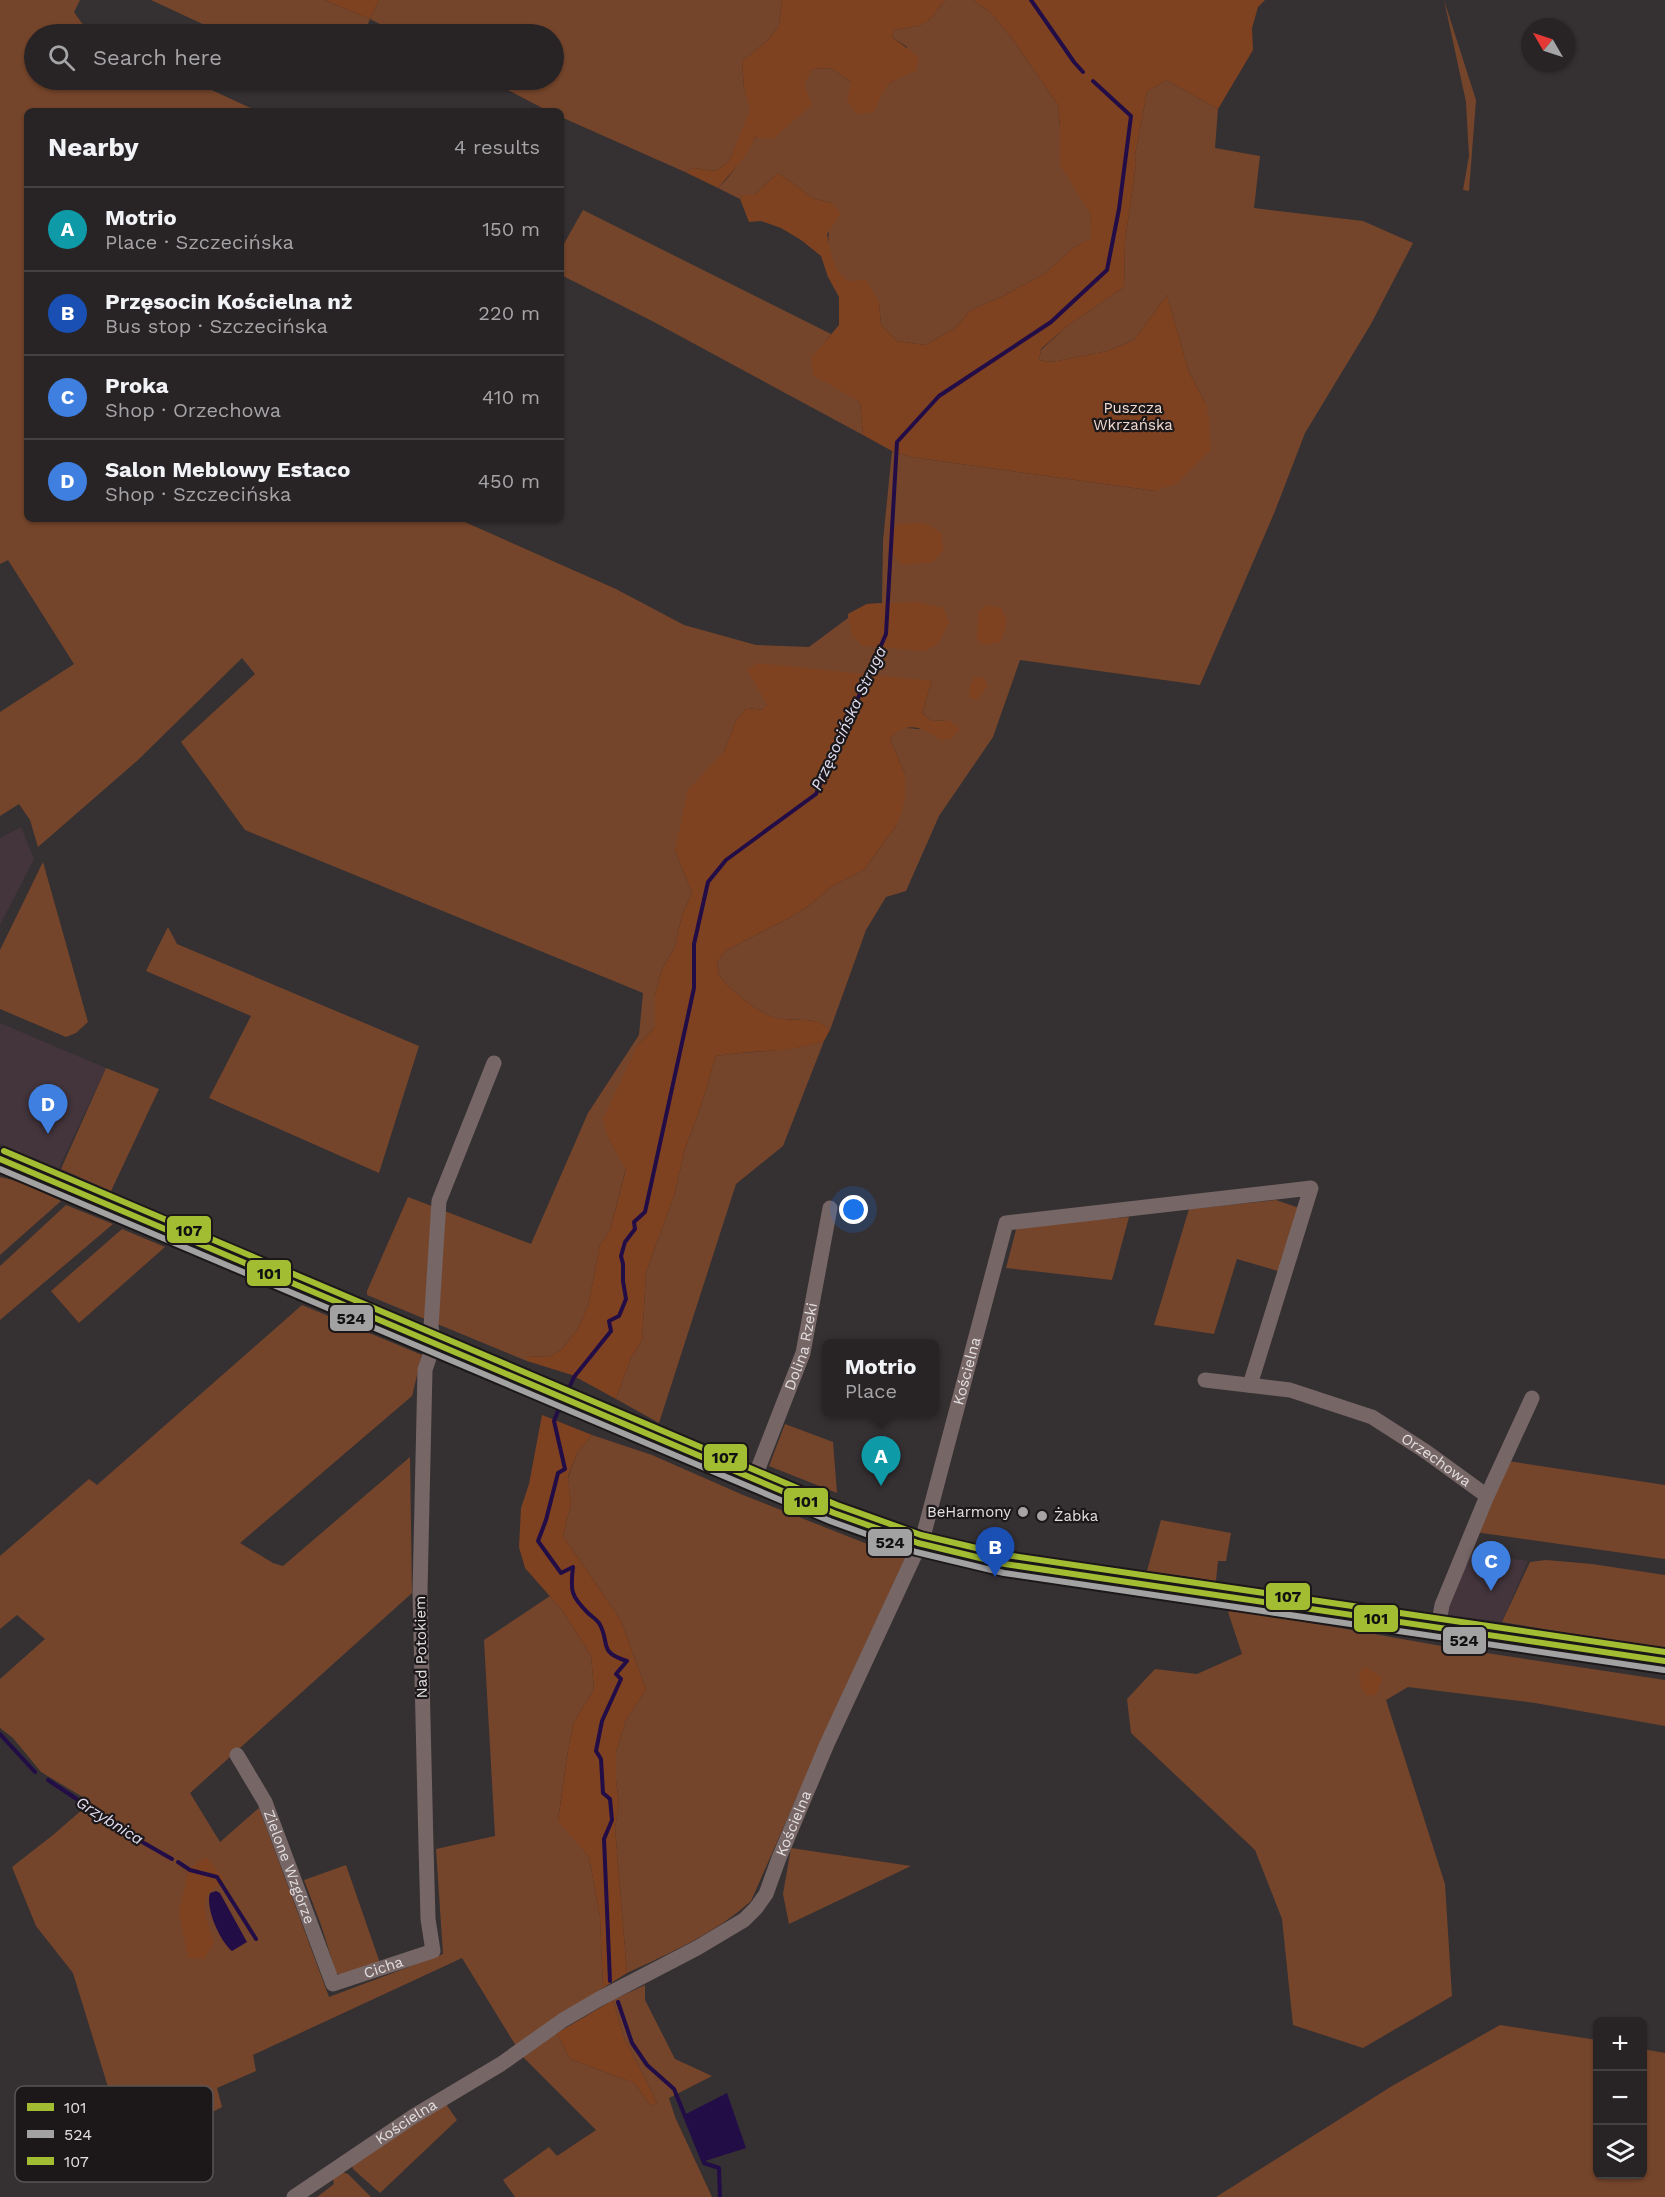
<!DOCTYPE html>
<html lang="en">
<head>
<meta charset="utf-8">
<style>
  body { margin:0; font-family:"Work Sans",sans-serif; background:#343032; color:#f1f3f6 }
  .controls { position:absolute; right:18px; bottom:18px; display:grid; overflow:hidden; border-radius:9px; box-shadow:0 2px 4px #0004 }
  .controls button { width:54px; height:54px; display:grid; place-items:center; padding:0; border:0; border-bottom:2px solid #444143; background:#282426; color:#f1f3f6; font:30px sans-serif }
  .compass { position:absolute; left:1521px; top:18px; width:54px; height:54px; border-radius:50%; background:#282426; box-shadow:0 2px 4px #0004; rotate:309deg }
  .you { position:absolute; left:854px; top:1210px; width:21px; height:21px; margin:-15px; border:4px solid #fff; border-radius:50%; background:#1a73e8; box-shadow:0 0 0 9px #1a73e833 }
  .badge { display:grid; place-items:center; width:39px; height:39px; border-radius:50%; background:#d93025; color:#fff; font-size:20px; font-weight:700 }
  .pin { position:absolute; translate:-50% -50px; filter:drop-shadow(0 2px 3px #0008) }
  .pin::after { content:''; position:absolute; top:32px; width:21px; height:18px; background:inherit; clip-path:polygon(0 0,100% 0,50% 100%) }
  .popup { position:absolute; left:822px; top:1339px; width:117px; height:78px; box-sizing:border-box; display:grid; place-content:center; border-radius:9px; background:#282426; filter:drop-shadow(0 2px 4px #0005); font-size:20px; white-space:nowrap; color:#a5a4a7 }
  .popup b { font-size:22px; color:#f1f3f6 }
  .popup::after { content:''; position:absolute; left:50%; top:100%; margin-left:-12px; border:12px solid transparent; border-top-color:#282426 }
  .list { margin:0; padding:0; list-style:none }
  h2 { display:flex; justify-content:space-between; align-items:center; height:78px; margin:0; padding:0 24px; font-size:26px }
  h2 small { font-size:20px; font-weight:400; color:#a5a4a7 }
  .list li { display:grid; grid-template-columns:39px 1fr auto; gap:18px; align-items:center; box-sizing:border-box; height:84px; padding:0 24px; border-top:2px solid #444143 }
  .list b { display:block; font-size:22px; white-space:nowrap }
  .list p { margin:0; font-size:20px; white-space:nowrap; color:#a5a4a7 }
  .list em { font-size:20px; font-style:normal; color:#a5a4a7 }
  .icon { flex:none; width:33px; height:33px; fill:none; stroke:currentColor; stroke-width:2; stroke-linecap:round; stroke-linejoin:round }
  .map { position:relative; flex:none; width:1665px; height:2197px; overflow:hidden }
  .search { position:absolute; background:#282426; box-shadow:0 2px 4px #0004; left:24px; top:24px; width:540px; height:66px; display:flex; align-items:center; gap:15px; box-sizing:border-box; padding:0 21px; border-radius:33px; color:#a5a4a7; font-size:22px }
  .panel { position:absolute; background:#282426; box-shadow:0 2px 4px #0004; left:24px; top:108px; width:540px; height:414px; border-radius:9px }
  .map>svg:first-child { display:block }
  .built { fill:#43353b }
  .green { fill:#75452b }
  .forest { fill:#7f4221 }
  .water { fill:#230d47 }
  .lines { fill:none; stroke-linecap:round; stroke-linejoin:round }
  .stream { stroke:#230d47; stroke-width:4 }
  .minor { stroke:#766666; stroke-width:15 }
  .bus-1-casing { stroke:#1c181a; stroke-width:10 }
  .bus-2-casing { stroke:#1c181a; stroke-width:10 }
  .bus-3-casing { stroke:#1c181a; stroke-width:10 }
  .bus-1 { stroke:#a2bd31; stroke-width:6 }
  .bus-2 { stroke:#a2a2a2; stroke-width:6 }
  .bus-3 { stroke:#a2bd31; stroke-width:6 }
  .poi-dot { fill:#a7a2a4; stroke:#1c181a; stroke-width:2 }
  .labels { text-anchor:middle; stroke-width:4.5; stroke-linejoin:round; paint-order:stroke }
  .park-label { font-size:15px; fill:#f2dcd2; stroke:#1c181a }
  .street-label { font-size:15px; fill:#e4dfe1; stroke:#1c181a }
  .poi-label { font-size:15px; fill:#e4dfe1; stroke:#1c181a; text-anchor:end }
  .water-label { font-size:16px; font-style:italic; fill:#e1def2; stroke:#1c181a }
  .key { fill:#1c181a; stroke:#585456; stroke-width:1.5 }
  .key-label { font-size:16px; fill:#e4dfe1 }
  .line-badge { stroke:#1c181a; stroke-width:2 }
  .pale-badge-label { font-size:16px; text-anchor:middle; font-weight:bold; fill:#111 }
</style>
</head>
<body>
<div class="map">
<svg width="1665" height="2197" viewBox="0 0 1665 2197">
  <rect width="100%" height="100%" fill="#353032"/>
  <path class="built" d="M 21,827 L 34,859 L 0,925 L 0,838 Z
    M 0,1023 L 106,1068 L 59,1168 L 0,1144 Z
    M 1466,1553 L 1528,1561 L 1502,1622 L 1439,1614 Z"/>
  <path class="green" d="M 0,0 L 80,0 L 74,12 L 88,32 L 93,34 L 34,34 L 34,80 L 190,80 L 257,111 L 27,111 L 27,519 L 458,519 L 616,589 L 684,625 L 756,645 L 809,647 L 848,618 L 848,614 L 867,604 L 882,603 L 883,541 L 892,451 L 911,457 L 1155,491 L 1206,404 L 1189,372 L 1167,295 L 1134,340 L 1107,351 L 1052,362 L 1039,360 L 1041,350 L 1066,327 L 1124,287 L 1125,241 L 1136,165 L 1135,155 L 1147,92 L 1166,80 L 1218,109 L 1215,148 L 1260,156 L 1254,208 L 1363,221 L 1413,243 L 1371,324 L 1305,433 L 1275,511 L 1200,685 L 1020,660 L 993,737 L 939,816 L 906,891 L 886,897 L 866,930 L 830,1030 C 817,1015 794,1022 776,1018 C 762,1015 728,989 720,976 C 718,972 718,967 717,962 L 727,950 L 791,917 L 810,905 L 831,887 L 864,870 L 898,823 L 905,774 L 890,739 C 904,722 907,730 925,729 C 932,729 941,723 948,720 L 932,721 L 922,713 L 932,681 L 767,704 L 764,710 L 747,708 L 736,720 L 724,752 L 675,850 L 692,893 L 682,915 L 675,947 L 662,969 L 655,995 L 655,1027 L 638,1044 L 608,1138 L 626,1168 L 610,1230 L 600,1245 L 588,1306 L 577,1330 L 562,1349 L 549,1357 L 528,1356 L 527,1361 L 367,1295 L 367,1291 L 408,1197 L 531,1244 L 588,1113 L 639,1035 L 643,993 L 245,830 L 181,742 L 255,674 L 242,658 L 138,760 L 38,847 L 30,820 L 19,804 L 0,816 L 0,712 L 74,664 L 8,560 L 0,564 Z
    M 151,0 L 324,0 L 370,19 L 379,0 L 782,0 L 779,26 L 767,41 L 742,61 L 744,88 L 751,110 L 729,161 L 716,171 L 694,168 L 685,172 L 561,117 L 561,111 L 548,111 L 489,80 L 554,80 L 554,34 L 400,34 L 370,19 L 364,34 L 224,34 Z
    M 945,0 L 973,0 L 989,11 L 1011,37 L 1058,105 L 1060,127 L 1080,194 L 1090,213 L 1092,238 L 1073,248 L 1044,274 L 1003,296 L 971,310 L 954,329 L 925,345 L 897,341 L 881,325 L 879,302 C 866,293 847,285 837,272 C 824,254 829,224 832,203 L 813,198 L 778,173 L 754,195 L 743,195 L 740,199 L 718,188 C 735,173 744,152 758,135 C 777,113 799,95 812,69 L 831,68 L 851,82 L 883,89 L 896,79 L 907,47 L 892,37 L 895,30 C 926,25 927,25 945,0 Z
    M 1444,0 L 1476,100 L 1469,191 L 1463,190 L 1469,156 L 1466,102 Z
    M 583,210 L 831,334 L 812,358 L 839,389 L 860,402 L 863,435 L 654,322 L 561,275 L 561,249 Z
    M 43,862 L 88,1022 L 76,1033 L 66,1037 L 0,1009 L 0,950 Z
    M 168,927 L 177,944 L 419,1046 L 379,1173 L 209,1098 L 251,1016 L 146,971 Z
    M 824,1041 L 783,1146 L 736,1184 L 659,1423 L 616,1399 L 631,1358 L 642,1341 L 646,1272 L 674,1196 L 685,1149 L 701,1106 L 716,1056 C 752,1050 789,1053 824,1041 Z
    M 106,1068 L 159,1089 L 111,1191 L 61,1169 Z
    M 0,1177 L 21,1182 L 61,1201 L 0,1255 Z
    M 1276,1200 L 1308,1211 L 1288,1274 L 1237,1259 L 1214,1334 L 1154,1325 L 1189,1209 Z
    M 66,1205 L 113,1224 L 0,1320 L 0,1266 Z
    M 1129,1217 L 1112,1280 L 1006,1268 L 1017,1226 Z
    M 122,1229 L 165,1247 L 79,1323 L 51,1291 Z
    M 302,1305 L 422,1355 L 412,1396 L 240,1543 L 273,1563 L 283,1566 L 410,1457 L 412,1593 L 190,1793 L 220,1842 L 259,1808 L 329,1997 L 443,1954 L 436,1849 L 495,1836 L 484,1640 L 550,1596 L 562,1610 L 591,1656 L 594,1689 L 574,1722 L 568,1750 L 558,1820 L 589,1857 L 600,1917 L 603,1988 L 516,2046 L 462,1958 L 253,2055 L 256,2071 L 217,2088 L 222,2107 L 182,2128 L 132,2165 L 73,1973 L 36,1926 L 12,1867 L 53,1835 L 91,1802 L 41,1772 L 13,1738 L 0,1728 L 0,1679 L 45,1639 L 17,1615 L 0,1629 L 0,1556 L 89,1479 L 97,1485 Z
    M 785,1424 L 833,1442 L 837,1493 L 769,1466 Z
    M 592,1435 L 652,1455 L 743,1495 L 885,1551 L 906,1557 L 840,1699 L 751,1901 C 716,1933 670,1953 627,1973 L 615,1828 L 619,1804 L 616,1781 L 616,1752 L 626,1720 L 646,1690 L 621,1620 L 563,1536 L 571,1504 L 568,1478 L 577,1453 Z
    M 1508,1461 L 1665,1485 L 1665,1559 L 1475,1532 Z
    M 1161,1520 L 1231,1533 L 1226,1561 L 1218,1561 L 1216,1581 L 1147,1571 Z
    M 1546,1560 L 1592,1564 L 1665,1575 L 1665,1649 L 1502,1622 L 1530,1562 Z
    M 1234,1609 L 1447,1647 L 1665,1680 L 1665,1726 L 1535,1703 L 1408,1687 L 1386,1700 L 1445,1884 L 1452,1996 L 1363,2048 L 1293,2025 L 1282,1919 L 1255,1850 L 1131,1733 L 1127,1699 L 1155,1669 L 1197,1674 L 1242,1654 L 1228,1612 Z
    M 791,1848 L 911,1866 L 789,1924 L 783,1894 Z
    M 346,1865 L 380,1963 L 346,1977 L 336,1973 L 321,1925 L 304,1880 Z
    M 645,1985 L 645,2000 L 675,2059 L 712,2076 L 669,2098 L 675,2117 L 712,2197 L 515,2197 L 503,2180 L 549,2147 L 557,2156 L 596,2130 L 522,2056 L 557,2033 L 570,2059 L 634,2083 L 651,2106 L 657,2103 L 624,2037 L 613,2000 Z
    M 1500,2025 L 1597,2040 L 1598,2174 L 1642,2174 L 1643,2049 L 1665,2053 L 1665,2197 L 1216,2197 L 1392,2086 Z
    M 446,2104 L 457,2120 L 380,2193 L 353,2169 L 352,2165 Z
    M 340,2171 L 348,2174 L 371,2197 L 317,2197 L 334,2184 L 333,2179 Z"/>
  <path class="forest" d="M 324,0 L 379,0 L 370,19 Z
    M 782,0 L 945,0 C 926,26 926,25 895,30 L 892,37 L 919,57 L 916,71 C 887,82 885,84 874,112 L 857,114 L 847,100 L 851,82 L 831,68 L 812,69 L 804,85 L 812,104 L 773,139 L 756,137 L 742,160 L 718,188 L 685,172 L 694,168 L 716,171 L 729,161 L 750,110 L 744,88 L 742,61 L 767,41 L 779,26 Z
    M 973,0 L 1265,0 L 1258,7 L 1252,28 L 1253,50 L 1218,109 L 1166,80 L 1147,92 L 1135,155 L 1136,165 L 1125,241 L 1124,287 L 1066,327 L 1041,349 L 1039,360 L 1052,362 L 1107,351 L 1134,340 L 1167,295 L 1189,372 L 1206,404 L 1209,420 L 1210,451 L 1177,483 L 1155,491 L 911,457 L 892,451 L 863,435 L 860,402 L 813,375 L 811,358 L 839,325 L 839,297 L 828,277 L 821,256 L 801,240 L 781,228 L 761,221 L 749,222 L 740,199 L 743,195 L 754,195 L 778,173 L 813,198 L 832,203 L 841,213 L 827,234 C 831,253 832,269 848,281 L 866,280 L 879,302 L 881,325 L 897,341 L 925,345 L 954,329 L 971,310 L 1003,296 L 1044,274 L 1073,248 L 1091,238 L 1090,213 L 1060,165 L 1060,127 L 1058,105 L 1011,37 L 989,11 Z
    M 924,523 L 942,533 L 943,551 L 933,562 L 902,565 L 889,550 L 889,536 L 898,524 Z
    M 917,602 L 943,608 L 949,623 L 938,644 L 924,651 L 863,646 L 852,636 L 848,614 L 867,604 Z
    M 988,605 L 1001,608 L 1007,621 L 1001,642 L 984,645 L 977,639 L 978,612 Z
    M 757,663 L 932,681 L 922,713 L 932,721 L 948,720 L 960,728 L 951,739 L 940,740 C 923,727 906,720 890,739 L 905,774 L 905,799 L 898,823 L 864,870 L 831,887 L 810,905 L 791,917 L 727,950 L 717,962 C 718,967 718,972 720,976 C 728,989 762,1015 776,1018 C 794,1022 817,1015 830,1030 L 824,1041 C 788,1054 753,1049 716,1056 L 701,1106 L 685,1149 L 674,1196 L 646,1272 L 642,1341 L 631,1358 L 616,1399 L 572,1375 L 527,1361 L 527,1356 L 549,1357 L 562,1349 L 577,1330 L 588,1306 L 600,1245 L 610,1230 L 626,1169 L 608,1138 L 603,1119 L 638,1044 L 655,1027 L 655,995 L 662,969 L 675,947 L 682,915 L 692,893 L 675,850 L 688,790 L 724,752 L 736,720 L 747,708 L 763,710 L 767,704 L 747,670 Z
    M 975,677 L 984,678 L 988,686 L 976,700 L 969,697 L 970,685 Z
    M 542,1415 L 592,1435 L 577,1453 L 568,1477 L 571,1504 L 563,1536 L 621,1620 L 646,1690 L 626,1720 L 616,1752 L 616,1781 L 619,1804 L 615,1828 L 627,1973 L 603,1988 L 600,1917 L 589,1857 L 558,1821 L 568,1750 L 574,1722 L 594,1689 L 591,1656 L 562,1610 L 525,1568 L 519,1547 L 521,1508 L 529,1484 Z
    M 1368,1668 L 1382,1678 L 1376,1695 L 1366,1695 L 1361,1687 L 1359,1675 L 1362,1669 Z
    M 206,1857 L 223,1878 L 222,1885 C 193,1894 208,1923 214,1943 L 204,1959 L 188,1958 L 179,1912 L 187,1877 L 192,1867 Z
    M 613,2000 L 624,2037 L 657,2103 L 651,2106 L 634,2083 L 570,2059 L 557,2033 Z"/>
  <path class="water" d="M 216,1891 L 220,1893 L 247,1942 L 232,1951 C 220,1941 205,1908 210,1893 Z
    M 727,2093 L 746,2148 L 705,2161 L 686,2114 Z"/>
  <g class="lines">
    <path class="stream" d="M 1031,0 L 1074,62 L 1083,72
      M 569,1388 L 574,1377 L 611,1331 L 609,1321 L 619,1316 L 626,1299 L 623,1281 L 623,1264 L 621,1256 L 625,1242 L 635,1229 L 634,1222 L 645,1212 L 694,988 L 694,944 L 708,882 L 726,860 L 816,794 L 886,634 L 897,442 L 939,396 L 1051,322 L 1107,270 L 1119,209 L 1131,116 L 1093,81
      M 558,1411 L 554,1421 L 565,1469 L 558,1473 L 546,1520 L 538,1541 L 561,1573 L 573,1567 C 570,1591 571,1596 588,1613 C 591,1616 596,1619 599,1623 C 611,1643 597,1652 627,1661 L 616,1674 L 621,1679 L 602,1721 L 596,1751 L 601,1759 L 603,1793 L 610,1799 L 612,1820 L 604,1839 L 610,1981
      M 0,1734 L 35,1772
      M 48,1780 L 137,1839 L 172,1859
      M 178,1862 L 190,1870 L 217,1877 L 256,1939
      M 618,2002 L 632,2043 L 647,2065 L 674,2089 L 704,2163 L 719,2168 L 720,2197"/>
    <g class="minor">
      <path d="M 0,1159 L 834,1513 C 889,1536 946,1554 1005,1564 L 1665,1661"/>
      <path id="s1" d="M 1205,1380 L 1290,1390 L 1372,1417 L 1425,1451 L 1487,1496"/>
      <path id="s2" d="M 754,1479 L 803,1353 L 830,1208"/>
      <path d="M 1438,1628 L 1442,1605 L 1487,1496 L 1532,1398"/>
      <path id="s3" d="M 237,1755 L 265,1802 L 333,1984 L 433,1951 L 428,1919 L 426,1846 L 420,1592 L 425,1370 L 434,1343 L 431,1327 L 439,1201 L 494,1063"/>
      <path id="s4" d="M 294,2197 L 414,2116 L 501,2064 L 563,2020 L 599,1999 L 697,1948 L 744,1920 L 756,1908 L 766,1894 L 779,1858 L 827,1744 L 923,1537 L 1006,1223 L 1311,1188 L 1250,1385"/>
    </g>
    <defs>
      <path id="bus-1" d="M 0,1159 L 834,1513 L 918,1543 L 1005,1564 L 1665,1661"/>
      <path id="bus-2" d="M 0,1169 L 830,1521 L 916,1552 L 1004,1573 L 1664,1670"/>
      <path id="bus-3" d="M 4,1151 L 837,1505 L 921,1535 L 1006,1555 L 1665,1652"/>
    </defs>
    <use href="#bus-1" class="bus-1-casing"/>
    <use href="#bus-2" class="bus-2-casing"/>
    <use href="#bus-3" class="bus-3-casing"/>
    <use href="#bus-1" class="bus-1"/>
    <use href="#bus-2" class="bus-2"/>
    <use href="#bus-3" class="bus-3"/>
  </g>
  <g class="poi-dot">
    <circle cx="1023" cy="1512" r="6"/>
    <circle cx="1042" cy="1516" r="6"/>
  </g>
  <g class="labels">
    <g class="park-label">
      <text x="1133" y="413">Puszcza<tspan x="1133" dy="17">Wkrzańska</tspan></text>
    </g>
    <g class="street-label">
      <text dy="5" stroke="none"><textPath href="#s2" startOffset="141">Dolina Rzeki</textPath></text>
      <text dy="5" stroke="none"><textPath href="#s4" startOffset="1125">Kościelna</textPath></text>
      <text dy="5" stroke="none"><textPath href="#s1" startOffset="249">Orzechowa</textPath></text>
      <text transform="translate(421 1647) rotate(-91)" y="5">Nad Potokiem</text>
      <text dy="5" stroke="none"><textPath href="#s4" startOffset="639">Kościelna</textPath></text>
      <text dy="5" stroke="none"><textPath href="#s3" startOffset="124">Zielone Wzgórze</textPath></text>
      <text dy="5" stroke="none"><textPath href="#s3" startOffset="302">Cicha</textPath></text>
      <text dy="5" stroke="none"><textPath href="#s4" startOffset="135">Kościelna</textPath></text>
    </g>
    <g class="poi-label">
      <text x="1011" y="1517">BeHarmony</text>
      <text x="1054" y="1521" text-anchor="start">Żabka</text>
    </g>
    <g class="water-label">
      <text transform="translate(848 718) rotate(-65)" y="6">Przęsocińska Struga</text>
      <text transform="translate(110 1820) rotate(32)" y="6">Grzybnica</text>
    </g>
  </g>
  <rect x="15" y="2086" width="198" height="96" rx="9" class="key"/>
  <rect x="27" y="2103" width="27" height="8" fill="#a2bd31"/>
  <rect x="27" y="2130" width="27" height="8" fill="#a2a2a2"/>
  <rect x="27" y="2157" width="27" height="8" fill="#a2bd31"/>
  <g class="key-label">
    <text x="64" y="2113">101</text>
    <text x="64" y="2140">524</text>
    <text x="64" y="2167">107</text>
  </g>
  <g class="line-badge">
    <rect x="166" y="1215" width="46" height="29" rx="6" fill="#a2bd31"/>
    <rect x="246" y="1259" width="46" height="28" rx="6" fill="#a2bd31"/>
    <rect x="329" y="1304" width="45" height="28" rx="6" fill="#a2a2a2"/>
    <rect x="703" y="1443" width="45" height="29" rx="6" fill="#a2bd31"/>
    <rect x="783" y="1487" width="46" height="29" rx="6" fill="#a2bd31"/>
    <rect x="867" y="1528" width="46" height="29" rx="6" fill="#a2a2a2"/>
    <rect x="1265" y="1582" width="46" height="29" rx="6" fill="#a2bd31"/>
    <rect x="1353" y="1604" width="46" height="29" rx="6" fill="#a2bd31"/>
    <rect x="1442" y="1626" width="45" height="29" rx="6" fill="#a2a2a2"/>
  </g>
  <g class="pale-badge-label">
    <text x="189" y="1236">107</text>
    <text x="269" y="1279">101</text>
    <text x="351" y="1324">524</text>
    <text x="725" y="1463">107</text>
    <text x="806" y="1507">101</text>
    <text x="890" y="1548">524</text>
    <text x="1288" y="1602">107</text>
    <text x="1376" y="1624">101</text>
    <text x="1464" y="1646">524</text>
  </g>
</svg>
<div class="controls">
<button>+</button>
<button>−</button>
<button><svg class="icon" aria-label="layers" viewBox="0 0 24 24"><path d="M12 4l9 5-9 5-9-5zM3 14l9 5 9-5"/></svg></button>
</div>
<svg class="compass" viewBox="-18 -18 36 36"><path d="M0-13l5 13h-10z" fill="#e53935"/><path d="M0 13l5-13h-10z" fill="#a5a4a7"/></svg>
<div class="you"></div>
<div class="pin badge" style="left:881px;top:1486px;background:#0f9aa8">A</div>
<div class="popup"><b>Motrio</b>Place</div>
<div class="pin badge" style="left:995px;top:1577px;background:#1a4fb4">B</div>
<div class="pin badge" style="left:1491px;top:1591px;background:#3f7fe0">C</div>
<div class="pin badge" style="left:48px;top:1134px;background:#3f7fe0">D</div>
<div class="search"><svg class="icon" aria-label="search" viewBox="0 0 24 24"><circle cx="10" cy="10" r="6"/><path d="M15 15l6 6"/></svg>Search here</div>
<section class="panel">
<h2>Nearby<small>4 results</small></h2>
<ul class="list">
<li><span class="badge" style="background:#0f9aa8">A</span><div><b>Motrio</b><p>Place · Szczecińska</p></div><em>150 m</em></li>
<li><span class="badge" style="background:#1a4fb4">B</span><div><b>Przęsocin Kościelna nż</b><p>Bus stop · Szczecińska</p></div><em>220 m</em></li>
<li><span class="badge" style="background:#3f7fe0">C</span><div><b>Proka</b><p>Shop · Orzechowa</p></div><em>410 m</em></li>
<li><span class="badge" style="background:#3f7fe0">D</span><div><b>Salon Meblowy Estaco</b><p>Shop · Szczecińska</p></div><em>450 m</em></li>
</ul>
</section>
</div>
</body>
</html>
